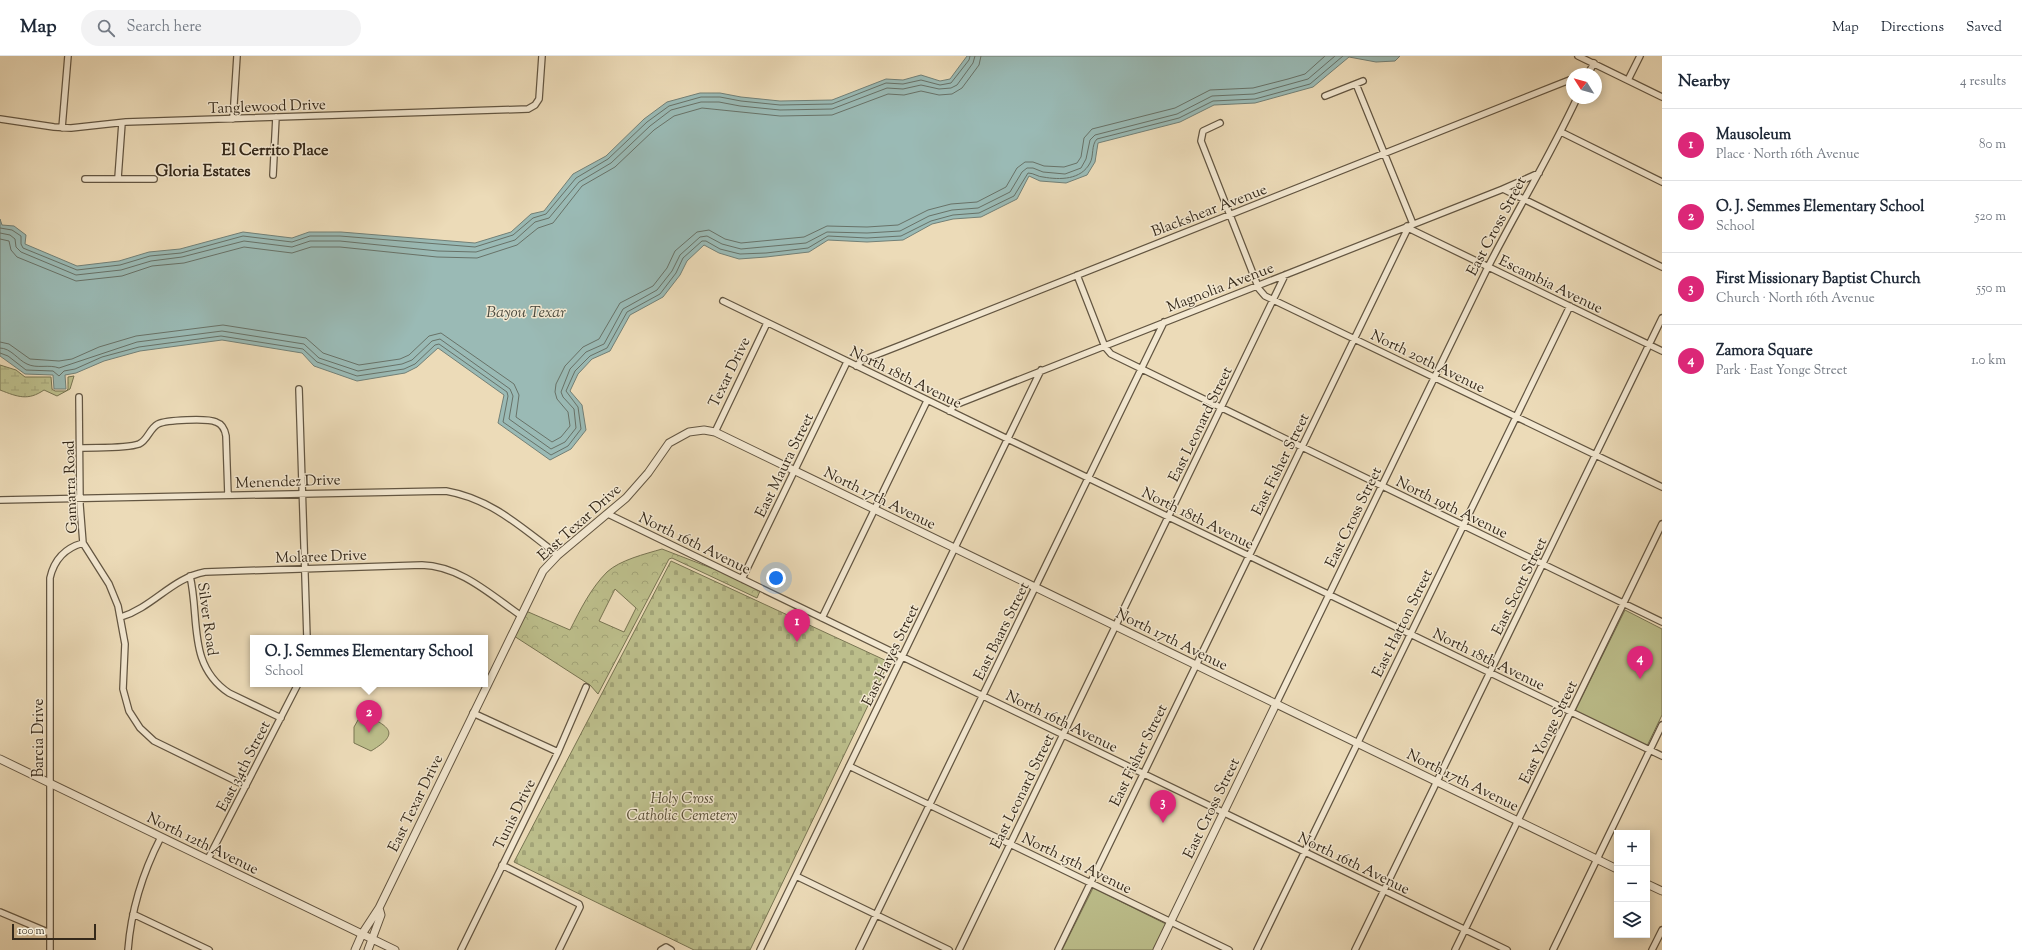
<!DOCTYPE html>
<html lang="en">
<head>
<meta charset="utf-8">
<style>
  body { margin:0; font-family:"Sorts Mill Goudy",serif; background:#f2f2f3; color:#1f2937 }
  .controls { position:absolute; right:12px; bottom:12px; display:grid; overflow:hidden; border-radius:0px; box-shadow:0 2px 10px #0003 }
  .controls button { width:36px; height:36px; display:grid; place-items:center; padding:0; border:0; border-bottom:1px solid #e0e1e3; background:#fff; color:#1f2937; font:20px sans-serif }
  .compass { position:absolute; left:1566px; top:12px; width:36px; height:36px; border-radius:50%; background:#fff; box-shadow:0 2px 10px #0003; rotate:307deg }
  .scale { position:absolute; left:12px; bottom:10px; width:84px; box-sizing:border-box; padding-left:4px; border:2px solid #35291a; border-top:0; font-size:11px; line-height:14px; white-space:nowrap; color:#35291a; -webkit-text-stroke:3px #f3e8d1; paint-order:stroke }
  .you { position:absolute; left:776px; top:522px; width:14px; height:14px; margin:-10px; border:3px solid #fff; border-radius:50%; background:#1a73e8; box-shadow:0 0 0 6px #1a73e833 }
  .badge { display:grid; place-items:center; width:26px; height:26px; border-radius:50%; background:#db2777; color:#fff; font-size:13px; font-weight:700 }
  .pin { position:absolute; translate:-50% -33px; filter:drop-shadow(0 1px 2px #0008) }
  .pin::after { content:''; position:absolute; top:21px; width:14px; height:12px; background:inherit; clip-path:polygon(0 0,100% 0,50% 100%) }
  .popup { position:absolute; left:250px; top:579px; width:238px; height:52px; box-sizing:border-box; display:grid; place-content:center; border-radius:0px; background:#fff; filter:drop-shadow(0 1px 3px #0005); font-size:13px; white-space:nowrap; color:#747a83 }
  .popup b { font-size:15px; color:#1f2937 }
  .popup::after { content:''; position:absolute; left:50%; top:100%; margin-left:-8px; border:8px solid transparent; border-top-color:#fff }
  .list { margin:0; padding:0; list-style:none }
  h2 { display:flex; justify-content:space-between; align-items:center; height:52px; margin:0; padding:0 16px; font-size:17px }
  h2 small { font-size:13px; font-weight:400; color:#747a83 }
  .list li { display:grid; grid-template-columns:26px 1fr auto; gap:12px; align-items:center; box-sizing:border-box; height:72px; padding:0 16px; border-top:1px solid #e0e1e3 }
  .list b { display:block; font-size:15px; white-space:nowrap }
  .list p { margin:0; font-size:13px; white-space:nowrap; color:#747a83 }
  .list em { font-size:13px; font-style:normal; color:#747a83 }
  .icon { flex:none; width:22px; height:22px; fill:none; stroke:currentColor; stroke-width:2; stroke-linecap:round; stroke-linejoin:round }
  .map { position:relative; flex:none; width:1662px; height:894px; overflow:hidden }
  header { display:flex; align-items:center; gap:24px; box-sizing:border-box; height:56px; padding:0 20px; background:#fff; border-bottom:1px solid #e0e1e3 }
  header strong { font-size:19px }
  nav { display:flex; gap:22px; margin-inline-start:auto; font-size:14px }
  .search { width:280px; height:36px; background:#f2f2f3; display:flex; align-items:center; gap:10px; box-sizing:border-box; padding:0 14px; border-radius:22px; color:#747a83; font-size:15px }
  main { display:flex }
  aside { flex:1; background:#fff }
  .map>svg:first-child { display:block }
  .green { fill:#bcbe8b; stroke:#787452 }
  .forest { fill:url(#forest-crowns); stroke:#787452; fill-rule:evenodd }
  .wetland { fill:url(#wetland-marsh); stroke:#787452 }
  .cemetery { fill:url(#cemetery-stones); stroke:#787452 }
  .water { fill:#9abab5; stroke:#728077 }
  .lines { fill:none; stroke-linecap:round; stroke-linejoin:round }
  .shore { stroke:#687268; stroke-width:1 }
  .minor-casing { stroke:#635642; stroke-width:8 }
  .tertiary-casing { stroke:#635642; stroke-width:9 }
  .minor { stroke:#f3e8d1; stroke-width:5.5 }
  .tertiary { stroke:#f3e8d1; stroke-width:7 }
  .labels { text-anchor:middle; stroke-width:3; stroke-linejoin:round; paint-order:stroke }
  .street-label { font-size:15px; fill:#35291a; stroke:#f3e8d1 }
  .park-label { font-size:15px; font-style:italic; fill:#574e36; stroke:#f3e8d1 }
  .neighbourhood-label { font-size:16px; font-weight:bold; fill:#35291a; stroke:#f3e8d1 }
  .water-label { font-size:16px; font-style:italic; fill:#4e4d41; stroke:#f3e8d1 }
</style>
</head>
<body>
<header>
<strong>Map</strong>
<div class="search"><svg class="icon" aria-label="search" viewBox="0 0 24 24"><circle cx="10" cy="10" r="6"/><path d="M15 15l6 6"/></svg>Search here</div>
<nav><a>Map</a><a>Directions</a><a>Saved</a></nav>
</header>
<main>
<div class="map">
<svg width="1662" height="894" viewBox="0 0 1662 894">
  <defs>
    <pattern id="forest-crowns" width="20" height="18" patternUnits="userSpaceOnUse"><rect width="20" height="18" fill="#bcbe8b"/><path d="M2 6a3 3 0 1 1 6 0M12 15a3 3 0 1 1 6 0" fill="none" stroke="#a2a377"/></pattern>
    <pattern id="wetland-marsh" width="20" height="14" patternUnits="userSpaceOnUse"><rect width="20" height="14" fill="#bcbe8b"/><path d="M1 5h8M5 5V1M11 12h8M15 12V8" fill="none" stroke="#a2a377"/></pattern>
    <pattern id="cemetery-stones" width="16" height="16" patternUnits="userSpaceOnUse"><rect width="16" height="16" fill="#bcbe8b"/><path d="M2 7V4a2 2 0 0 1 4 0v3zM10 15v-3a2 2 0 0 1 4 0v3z" fill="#a2a377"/></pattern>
  </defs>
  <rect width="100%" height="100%" fill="#ecdbb8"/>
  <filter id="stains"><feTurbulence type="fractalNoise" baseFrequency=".005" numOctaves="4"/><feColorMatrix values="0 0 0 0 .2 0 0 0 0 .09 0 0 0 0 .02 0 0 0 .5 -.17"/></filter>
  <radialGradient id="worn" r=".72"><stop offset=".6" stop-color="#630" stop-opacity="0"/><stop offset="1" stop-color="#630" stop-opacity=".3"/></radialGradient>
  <path class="green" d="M 1625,554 L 1662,573 L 1662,659 L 1647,690 L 1575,655 Z
    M 362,657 C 387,670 403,676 371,695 L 354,687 L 354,671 Z
    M 1093,832 L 1166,868 L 1153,894 L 1062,894 Z"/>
  <path class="forest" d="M 662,493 L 719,515 L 760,535 L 757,542 L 672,502 L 669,503 L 598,638 L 590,629 L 514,580 L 526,555 L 570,574 C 580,554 591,532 607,516 C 620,504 645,498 662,493 ZM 615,533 L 636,552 L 624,576 L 599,565 Z"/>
  <path class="wetland" d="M 0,309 L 16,314 L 25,321 L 51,321 L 52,333 L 55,335 L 66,335 L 68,333 L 68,321 L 74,320 L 70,333 L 57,340 L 44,334 C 28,345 18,341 0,334 Z"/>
  <path class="cemetery" d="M 671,505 L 889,606 L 750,894 L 694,894 L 514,806 Z"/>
  <path class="water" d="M 967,0 L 1400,0 L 1395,5 L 1376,6 L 1349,1 L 1313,31 L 1255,47 L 1214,49 L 1180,66 L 1098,87 L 1095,106 L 1087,119 L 1066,127 L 1040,125 L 1029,120 L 1017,143 L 981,161 L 953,163 L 932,168 L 903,184 L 867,186 L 828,184 L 809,196 L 766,201 L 739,203 L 719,197 L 704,189 L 687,205 L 680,219 L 663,241 L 630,259 L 610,295 L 592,303 L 578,318 L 570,335 L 582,349 L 586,374 L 571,393 L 550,404 L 498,367 L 504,339 L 438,292 L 417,311 L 405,317 L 357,325 L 314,310 L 302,297 L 222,284 L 140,295 L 104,305 L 76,317 L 65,319 L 66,333 L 54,333 L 53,319 L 25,318 L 0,300 L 0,163 L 2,169 L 14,170 L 26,179 L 25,188 L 77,210 L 119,205 L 149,196 L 180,193 L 243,176 L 292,182 L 309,176 L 341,176 L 475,187 L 511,176 L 531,158 L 544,155 L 573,118 L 606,100 L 644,63 L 667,46 L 700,37 L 720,37 L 741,41 L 780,45 L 832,44 L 886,23 L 903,24 L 921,19 L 940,25 L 950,23 Z"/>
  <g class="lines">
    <path class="shore" d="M 0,172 L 12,174 L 21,180 L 21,188 L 23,192 L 77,214 L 120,209 L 150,200 L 181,197 L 243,180 L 292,186 L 310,180 L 340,180 L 475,191 L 513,179 L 533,162 L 546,158 L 576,122 L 608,103 L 647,66 L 669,50 L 701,41 L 720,41 L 741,45 L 780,49 L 832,48 L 886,27 L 903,28 L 921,24 L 940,29 L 951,27 L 969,4 L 970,0
      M 0,177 L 10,179 L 15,183 L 16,191 L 21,196 L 76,219 L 121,214 L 151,205 L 182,201 L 244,185 L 292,191 L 310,185 L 340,185 L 438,195 L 476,196 L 515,184 L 535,166 L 549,162 L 579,126 L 611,107 L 650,70 L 671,54 L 701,46 L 719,46 L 740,50 L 780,54 L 832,53 L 887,32 L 903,33 L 921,29 L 939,33 L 951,32 L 957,29 L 973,7 L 975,0
      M 0,183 L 9,185 L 11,194 L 17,201 L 76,225 L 122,220 L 152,210 L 184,207 L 244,191 L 292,197 L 311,191 L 340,191 L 437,201 L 477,202 L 517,189 L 538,172 L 553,167 L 582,130 L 615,111 L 654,74 L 674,60 L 702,52 L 780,60 L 832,59 L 888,38 L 904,39 L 921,35 L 939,39 L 952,38 L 962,32 L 979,9 L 981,0
      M 0,286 L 9,288 L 30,303 L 59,305 L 72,303 L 99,291 L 136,280 L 223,269 L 306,282 L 323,297 L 359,309 L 400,303 L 409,299 L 429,280 L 441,277 L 514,328 L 519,339 L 516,361 L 552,386 L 561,381 L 570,370 L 568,356 L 557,343 L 555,336 L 556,328 L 565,310 L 583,291 L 599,283 L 620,247 L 653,230 L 667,212 L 675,195 L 697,176 L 709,174 L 725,183 L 741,187 L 804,181 L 827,170 L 867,171 L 898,169 L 928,154 L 951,148 L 977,146 L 1006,131 L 1017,112 L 1025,106 L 1033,106 L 1044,110 L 1064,111 L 1077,107 L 1081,101 L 1084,82 L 1092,73 L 1175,52 L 1210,34 L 1253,32 L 1288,23 L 1305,18 L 1325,0
      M 0,292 C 11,292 18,304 27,308 C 37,313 49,308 59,312 L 137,286 L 222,275 L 304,288 L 319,302 L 358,315 L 402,308 L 412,304 L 432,285 L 440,283 L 510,333 L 513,340 L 509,363 L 551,393 L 565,386 L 576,372 L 574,353 L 563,341 L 561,336 L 570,313 L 586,296 L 604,288 L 623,253 L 657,234 L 672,215 L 680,199 L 700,181 L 707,180 L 722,188 L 741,193 L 806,187 L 827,176 L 867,177 L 900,175 L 929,160 L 952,154 L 978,152 L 1010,136 L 1022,116 L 1027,112 L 1033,112 L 1043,116 L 1065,118 L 1081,112 L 1086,103 L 1090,84 L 1095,79 L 1177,58 L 1212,40 L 1254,38 L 1308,23 L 1335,0
      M 0,297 L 8,300 L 26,314 L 53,315 L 59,320 L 64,315 L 75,313 L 102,301 L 139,291 L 221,280 L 303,293 L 317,306 L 357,320 L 404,313 L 415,308 L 435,289 L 439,288 L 507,336 L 508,340 L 503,366 L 551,399 L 568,390 L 581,373 L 578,351 L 566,335 L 575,315 L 590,300 L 607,292 L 627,256 L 660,238 L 676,217 L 683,202 L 702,185 L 706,185 L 720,193 L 740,198 L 766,197 L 808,192 L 828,180 L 867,182 L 901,180 L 931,165 L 953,159 L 979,157 L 1014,140 L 1028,117 C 1034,117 1038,121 1043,121 C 1060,124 1081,124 1090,107 C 1094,100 1091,89 1097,83 L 1179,62 L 1213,45 L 1255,43 L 1310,28 L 1343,0"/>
    <defs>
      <path id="minor" d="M 1578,0 L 1662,41
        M 1588,18 L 1594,7
        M 1628,24 L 1640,0
        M 1356,28 L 1413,168
        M 1325,40 L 1363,25
        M 0,63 L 54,71 L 71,72 L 126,66 L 528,53 L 535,49 L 539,43 L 542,0
        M 233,63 L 237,0
        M 1220,67 L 1203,75 L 1201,85 L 1259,233 L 1265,240 L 1662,431
        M 62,72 L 68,0
        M 1561,76 L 1662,126
        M 273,119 L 276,61
        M 118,122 L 122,67
        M 85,123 L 154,123
        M 1503,133 L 1539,117
        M 1408,172 L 1662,295
        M 1077,219 L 1105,291 L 1111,298 L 1662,566
        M 723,245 L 1662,700
        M 856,310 L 863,304 L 904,288 L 1572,23
        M 299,333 L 307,582
        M 79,341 L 80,449 L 83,487 L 109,528 L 118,550 L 125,588 L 123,633 L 129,655 L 140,672 L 154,685 L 246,730
        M 949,355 L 955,349 L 1503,133 L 1662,211
        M 715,376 L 767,267
        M 80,392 C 96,391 125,393 139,388 C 148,384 149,373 158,368 C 166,364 207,362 216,366 C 222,368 225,374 226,380 L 228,439
        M 0,444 L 446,435 C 492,443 522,472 558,499
        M 608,458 L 1507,894
        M 190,520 C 200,563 187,609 229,637 L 281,662
        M 742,523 L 847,306
        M 121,561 C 153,551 172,522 205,516 L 422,509 C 460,510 491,539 520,559
        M 822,562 L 927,345
        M 1276,648 L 1488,211 C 1517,154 1550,100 1577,42
        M 473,657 L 558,696
        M 849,710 L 1229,894
        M 208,803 L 298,628
        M 502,809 L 579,848 L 580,851 L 559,894
        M 796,820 L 949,894
        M 0,856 L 50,877
        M 133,858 L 209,894
        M 50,894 L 50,522 C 54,504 65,492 83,487
        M 128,894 C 131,854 143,816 161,781
        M 461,894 L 558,696 L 586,631
        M 661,894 L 666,891 L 671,894
        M 760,894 L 1041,314
        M 859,894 L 1164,266
        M 959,894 L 1285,219
        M 1058,894 L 1408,172 L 1407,170
        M 1257,894 L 1570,250
        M 1355,894 L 1662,262
        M 1455,894 L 1662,468
        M 1553,894 L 1662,669
        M 1652,894 L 1662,874"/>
      <path id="tertiary" d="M 0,703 L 395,894
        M 1647,828 L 1662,835
        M 355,894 L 362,878 L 379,852 L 543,515 L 558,499 L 626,442 L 648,417 L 669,387 L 689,376 L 704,374 L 715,376 L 1617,813
        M 368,894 L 381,859 L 379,852
        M 1157,894 L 1276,648"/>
    </defs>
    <use href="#minor" class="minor-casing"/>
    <use href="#tertiary" class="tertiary-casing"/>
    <use href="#minor" class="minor"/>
    <use href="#tertiary" class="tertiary"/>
  </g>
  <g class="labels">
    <g class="street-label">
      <text transform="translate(267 50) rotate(-2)" y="5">Tanglewood Drive</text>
      <text transform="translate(1209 154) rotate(-21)" y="5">Blackshear Avenue</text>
      <text transform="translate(1496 170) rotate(-62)" y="5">East Cross Street</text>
      <text transform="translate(1551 228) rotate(26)" y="5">Escambia Avenue</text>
      <text transform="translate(1220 231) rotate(-21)" y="5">Magnolia Avenue</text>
      <text transform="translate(1428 305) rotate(26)" y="5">North 20th Avenue</text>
      <text transform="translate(729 316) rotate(-64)" y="5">Texar Drive</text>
      <text transform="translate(906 321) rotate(26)" y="5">North 18th Avenue</text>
      <text transform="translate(1200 368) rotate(-64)" y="5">East Leonard Street</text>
      <text transform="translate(1280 408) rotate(-64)" y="5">East Fisher Street</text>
      <text transform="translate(784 409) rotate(-64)" y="5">East Maura Street</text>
      <text transform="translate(288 425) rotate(-2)" y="5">Menendez Drive</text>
      <text transform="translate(70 431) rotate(-92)" y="5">Gamarra Road</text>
      <text transform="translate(880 442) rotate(26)" y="5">North 17th Avenue</text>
      <text transform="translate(1452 451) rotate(26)" y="5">North 19th Avenue</text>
      <text transform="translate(1353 461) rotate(-64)" y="5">East Cross Street</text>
      <text transform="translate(1198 462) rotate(26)" y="5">North 18th Avenue</text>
      <text transform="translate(579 466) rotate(-42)" y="5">East Texar Drive</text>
      <text transform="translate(695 487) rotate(26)" y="5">North 16th Avenue</text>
      <text transform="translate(321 500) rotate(-2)" y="5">Molaree Drive</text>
      <text transform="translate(1519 530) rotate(-64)" y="5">East Scott Street</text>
      <text transform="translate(208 563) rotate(82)" y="5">Silver Road</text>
      <text transform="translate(1402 567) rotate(-64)" y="5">East Hatton Street</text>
      <text transform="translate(1001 575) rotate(-64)" y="5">East Baars Street</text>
      <text transform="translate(1172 583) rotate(26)" y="5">North 17th Avenue</text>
      <text transform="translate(890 599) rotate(-64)" y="5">East Hayes Street</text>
      <text transform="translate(1489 603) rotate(26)" y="5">North 18th Avenue</text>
      <text transform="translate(1062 665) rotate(26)" y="5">North 16th Avenue</text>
      <text transform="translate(1548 676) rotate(-64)" y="5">East Yonge Street</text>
      <text transform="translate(38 682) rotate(-90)" y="5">Barcia Drive</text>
      <text transform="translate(1138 699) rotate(-64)" y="5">East Fisher Street</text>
      <text transform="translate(243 710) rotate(-63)" y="5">East 34th Street</text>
      <text transform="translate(1463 724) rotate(26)" y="5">North 17th Avenue</text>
      <text transform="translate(1022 735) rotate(-64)" y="5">East Leonard Street</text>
      <text transform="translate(415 747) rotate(-64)" y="5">East Texar Drive</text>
      <text transform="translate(1211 752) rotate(-64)" y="5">East Cross Street</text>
      <text transform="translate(514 758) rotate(-64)" y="5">Tunis Drive</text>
      <text transform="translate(203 787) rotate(26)" y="5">North 12th Avenue</text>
      <text transform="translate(1077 807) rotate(26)" y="5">North 15th Avenue</text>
      <text transform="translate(1354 807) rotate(26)" y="5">North 16th Avenue</text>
    </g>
    <g class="park-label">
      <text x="682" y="747">Holy Cross<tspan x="682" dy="17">Catholic Cemetery</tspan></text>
    </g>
    <g class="neighbourhood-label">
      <text x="275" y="99">El Cerrito Place</text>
      <text x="203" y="120">Gloria Estates</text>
    </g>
    <g class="water-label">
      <text x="526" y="261">Bayou Texar</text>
    </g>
  </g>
  <rect width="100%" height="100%" filter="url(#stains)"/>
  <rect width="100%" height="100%" fill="url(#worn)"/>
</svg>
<div class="controls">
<button>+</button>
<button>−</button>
<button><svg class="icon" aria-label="layers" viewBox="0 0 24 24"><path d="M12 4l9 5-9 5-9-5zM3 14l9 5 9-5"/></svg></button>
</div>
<svg class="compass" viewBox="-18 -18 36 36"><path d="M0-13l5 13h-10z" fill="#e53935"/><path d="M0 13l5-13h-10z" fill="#747a83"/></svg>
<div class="scale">100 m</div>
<div class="you"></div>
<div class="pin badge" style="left:797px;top:586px">1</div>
<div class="pin badge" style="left:369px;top:677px">2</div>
<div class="popup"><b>O. J. Semmes Elementary School</b>School</div>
<div class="pin badge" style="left:1163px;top:767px">3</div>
<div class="pin badge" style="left:1640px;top:623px">4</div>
</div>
<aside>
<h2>Nearby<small>4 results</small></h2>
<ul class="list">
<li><span class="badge">1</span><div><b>Mausoleum</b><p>Place · North 16th Avenue</p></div><em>80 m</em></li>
<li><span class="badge">2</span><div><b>O. J. Semmes Elementary School</b><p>School</p></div><em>520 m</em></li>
<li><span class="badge">3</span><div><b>First Missionary Baptist Church</b><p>Church · North 16th Avenue</p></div><em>550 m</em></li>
<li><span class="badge">4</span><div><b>Zamora Square</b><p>Park · East Yonge Street</p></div><em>1.0 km</em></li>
</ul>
</aside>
</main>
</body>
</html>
